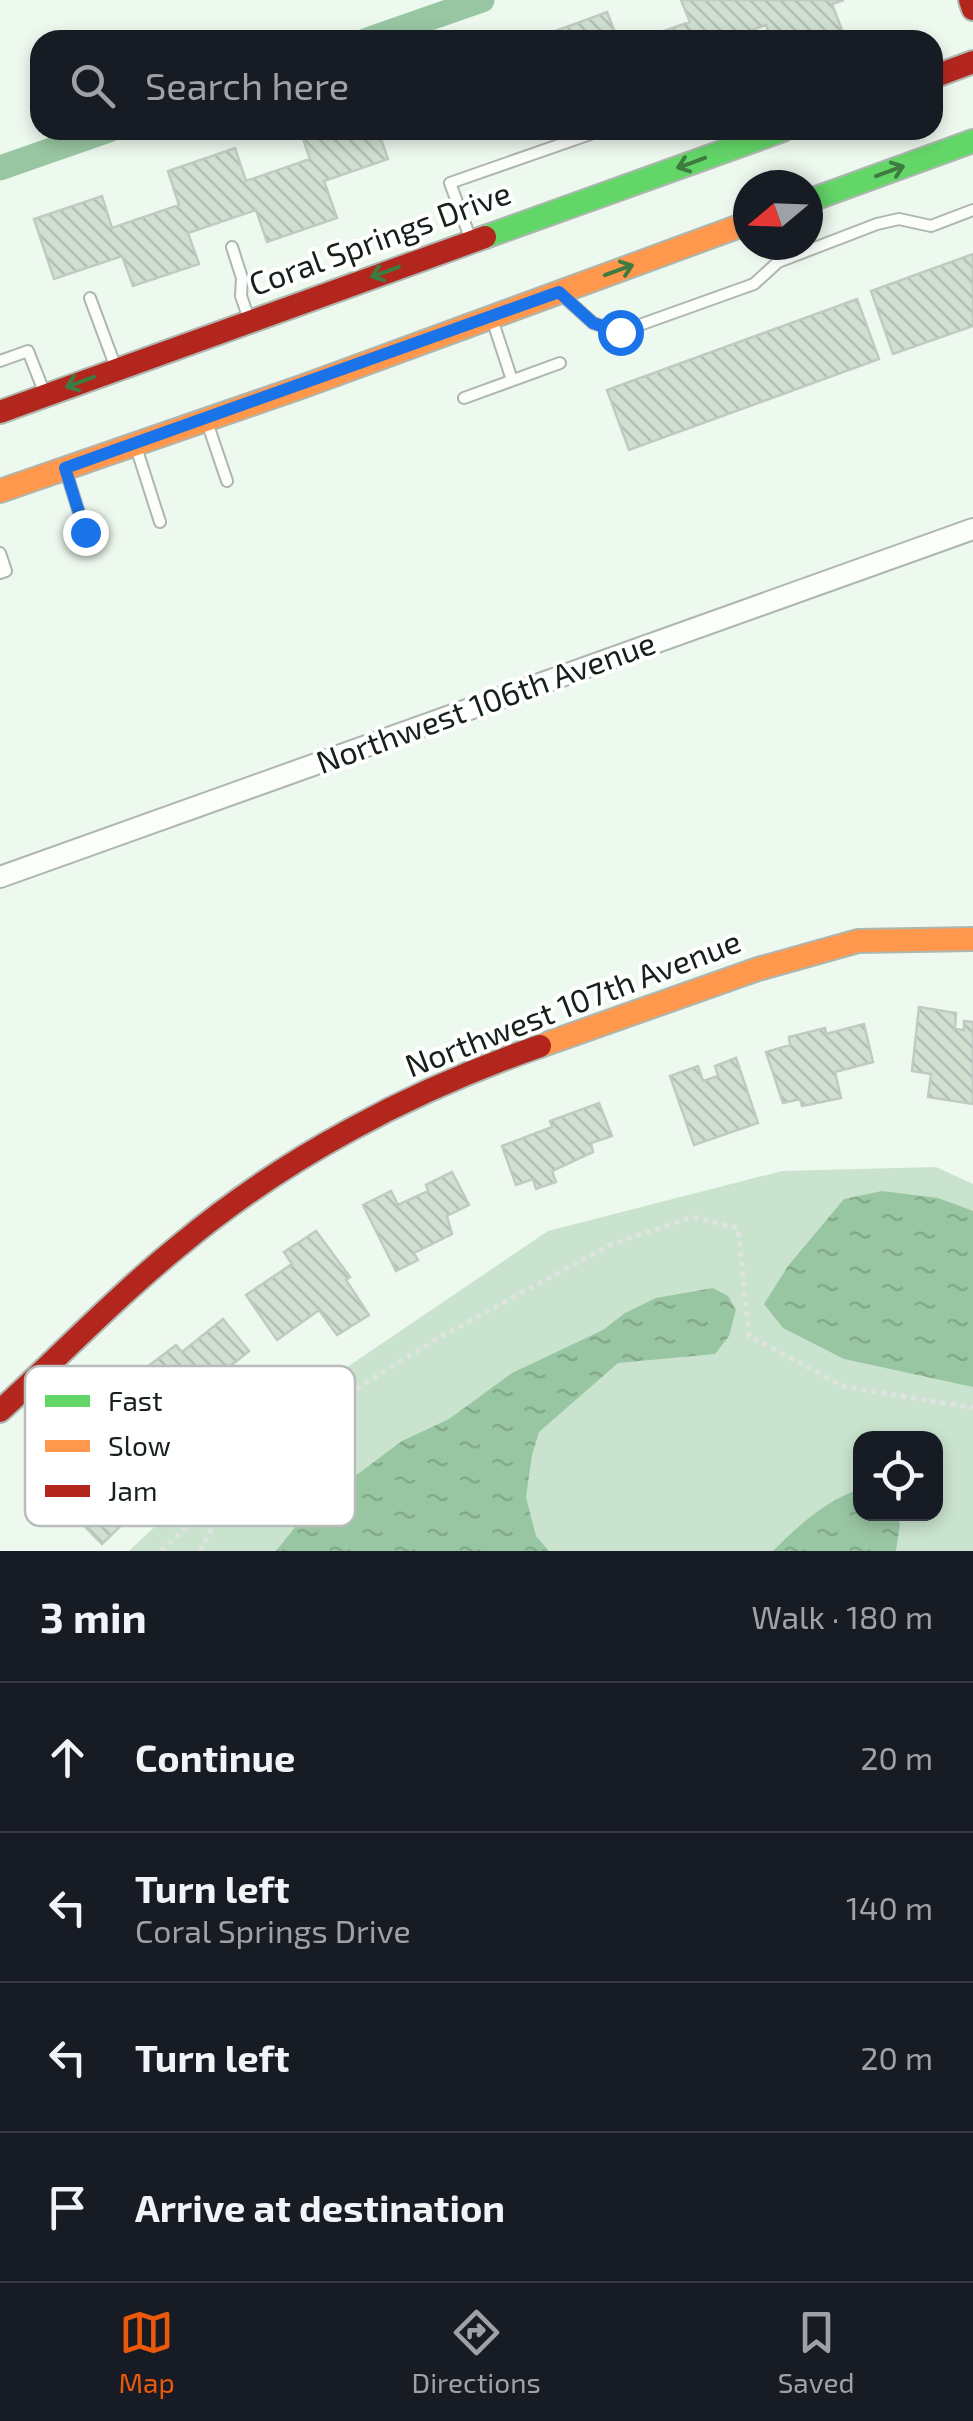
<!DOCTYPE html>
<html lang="en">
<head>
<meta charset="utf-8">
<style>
  body { margin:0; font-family:"Exo 2",sans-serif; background:#20242c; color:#f1f3f6 }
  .controls { position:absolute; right:30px; bottom:30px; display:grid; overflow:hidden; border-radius:20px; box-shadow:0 5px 15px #0003 }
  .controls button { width:90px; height:90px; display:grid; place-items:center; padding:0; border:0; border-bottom:2px solid #363941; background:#171b24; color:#f1f3f6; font:50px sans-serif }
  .compass { position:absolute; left:733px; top:170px; width:90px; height:90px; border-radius:50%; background:#171b24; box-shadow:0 5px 15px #0003; rotate:251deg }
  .stop { position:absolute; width:30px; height:30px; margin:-22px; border:8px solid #1a73e8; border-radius:50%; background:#fff }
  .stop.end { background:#1a73e8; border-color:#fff; box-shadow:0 2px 10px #0008 }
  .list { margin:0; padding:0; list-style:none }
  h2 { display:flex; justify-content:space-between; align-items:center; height:130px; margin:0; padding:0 40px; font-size:42px }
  h2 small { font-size:32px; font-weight:400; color:#9ea1a6 }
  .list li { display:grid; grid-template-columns:65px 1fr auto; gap:30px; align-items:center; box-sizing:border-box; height:150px; padding:0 40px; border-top:2px solid #363941 }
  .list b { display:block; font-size:38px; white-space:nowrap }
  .list p { margin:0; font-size:32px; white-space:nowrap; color:#9ea1a6 }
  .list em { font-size:32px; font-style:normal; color:#9ea1a6 }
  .icon { flex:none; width:55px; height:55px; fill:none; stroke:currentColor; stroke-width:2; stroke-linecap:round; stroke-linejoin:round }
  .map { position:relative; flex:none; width:973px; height:1551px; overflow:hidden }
  .search { position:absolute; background:#171b24; box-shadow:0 5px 15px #0003; left:30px; right:30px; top:30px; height:110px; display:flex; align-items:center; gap:25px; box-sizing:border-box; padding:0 35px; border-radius:30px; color:#9ea1a6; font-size:38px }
  .sheet { height:730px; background:#171b24 }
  nav { display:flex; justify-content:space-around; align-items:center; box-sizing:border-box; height:140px; border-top:2px solid #363941; background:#171b24; font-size:28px; color:#9ea1a6 }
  nav a { display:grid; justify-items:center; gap:5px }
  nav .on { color:#ea580c }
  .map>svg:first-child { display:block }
  .green { fill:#c9e3ce; fill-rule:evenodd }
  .water { fill:url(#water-ripples) }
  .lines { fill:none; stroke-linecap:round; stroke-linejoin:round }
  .canal { stroke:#99c6a2; stroke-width:25 }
  .building { fill:url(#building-back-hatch); stroke:#c0cac2; stroke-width:2.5 }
  .lane-casing { stroke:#aeb7af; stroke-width:14 }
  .street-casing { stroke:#aeb7af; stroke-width:24 }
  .fast-casing { stroke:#aeb7af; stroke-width:26 }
  .slow-casing { stroke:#aeb7af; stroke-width:26 }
  .jam-casing { stroke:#aeb7af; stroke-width:26 }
  .path { stroke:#dfe3e0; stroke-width:5; stroke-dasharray:5 5; stroke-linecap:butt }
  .lane { stroke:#fcfefc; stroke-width:10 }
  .street { stroke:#fcfefc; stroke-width:20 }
  .fast { stroke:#63d668; stroke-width:22 }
  .slow { stroke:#ff974d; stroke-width:22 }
  .jam { stroke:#b3261e; stroke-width:22 }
  .oneway { stroke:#3d7b40 }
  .route { stroke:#1a73e8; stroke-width:12 }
  .labels { text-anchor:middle; stroke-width:8; stroke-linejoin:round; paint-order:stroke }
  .street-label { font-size:32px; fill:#172019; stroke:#fff }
  .key { fill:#fff; stroke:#b9bcba; stroke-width:2.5 }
  .key-label { font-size:28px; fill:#172019 }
</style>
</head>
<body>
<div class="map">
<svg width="973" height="1551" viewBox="0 0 973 1551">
  <defs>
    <pattern id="water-ripples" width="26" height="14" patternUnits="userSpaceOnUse" patternTransform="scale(2.5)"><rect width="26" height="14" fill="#99c6a2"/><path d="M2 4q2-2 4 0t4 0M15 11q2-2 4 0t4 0" fill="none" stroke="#83aa8b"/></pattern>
    <pattern id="building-back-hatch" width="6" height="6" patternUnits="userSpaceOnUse" patternTransform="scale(2.5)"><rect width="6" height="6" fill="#cfe0d1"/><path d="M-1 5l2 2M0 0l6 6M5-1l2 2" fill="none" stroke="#b1c0b3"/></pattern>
  </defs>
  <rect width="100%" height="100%" fill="#edf8ee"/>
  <path class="green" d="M 936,1167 L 973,1184 L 973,1551 L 129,1551 L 266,1422 L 548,1231 L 782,1171 ZM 860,1438 L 936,1438 L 936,1514 L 860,1514 Z"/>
  <path class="water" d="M 882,1191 L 938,1198 L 973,1211 L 973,1387 L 844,1359 L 783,1328 L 764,1304 L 788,1266 L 844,1199 Z
    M 713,1288 L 728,1296 L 736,1310 L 729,1336 L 715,1354 L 618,1363 L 539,1432 L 532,1455 L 526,1497 L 536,1536 L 549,1551 L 276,1551 L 304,1516 L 335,1491 L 402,1441 L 449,1419 L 512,1373 L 603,1330 L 625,1313 L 656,1298 Z
    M 860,1489 L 860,1514 L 895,1514 L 900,1524 L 896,1551 L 773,1551 C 799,1525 825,1501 860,1489 Z"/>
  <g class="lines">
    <path class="canal" d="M 367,40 L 482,0
      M 0,168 L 109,130"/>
  </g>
  <path class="building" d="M 681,0 L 844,0 L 832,4 L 844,35 L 831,40 L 772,40 L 766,25 L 724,40 L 638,40 L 690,22 Z
    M 607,12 L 618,40 L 544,40 L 542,36 Z
    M 300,130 L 378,130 L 388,159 L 324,181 L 337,218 L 267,242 L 256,210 L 188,233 L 199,264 L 133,286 L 122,256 L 54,279 L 34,219 L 102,196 L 112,228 L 179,205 L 168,171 L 235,148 L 246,181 L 310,159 Z
    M 973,254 L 973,326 L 893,354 L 871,291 Z
    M 857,299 L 879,359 L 629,450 L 607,390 Z
    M 919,1007 L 956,1013 L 955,1029 L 964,1030 L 964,1021 L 973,1022 L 973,1104 L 928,1097 L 931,1074 L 912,1071 Z
    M 864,1024 L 873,1062 L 835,1072 L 841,1098 L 802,1106 L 800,1099 L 783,1103 L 766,1052 L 790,1045 L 789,1037 L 825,1028 L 826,1034 Z
    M 736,1058 L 758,1123 L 694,1145 L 670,1076 L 698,1066 L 703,1081 L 718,1076 L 715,1066 Z
    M 599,1103 L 612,1136 L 591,1143 L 593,1152 L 552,1171 L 556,1182 L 536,1189 L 533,1179 L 516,1185 L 502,1146 L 552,1127 L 550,1121 Z
    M 452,1172 L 469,1205 L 447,1216 L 452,1234 L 414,1253 L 418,1260 L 396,1271 L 363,1205 L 391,1191 L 398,1205 L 428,1191 L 426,1185 Z
    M 316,1231 L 350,1277 L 346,1280 L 369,1315 L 337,1335 L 319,1310 L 277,1340 L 246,1295 L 292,1264 L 284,1252 Z
    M 223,1319 L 249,1351 L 203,1388 L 223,1412 L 179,1447 L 145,1406 L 163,1392 L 146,1368 L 176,1345 L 182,1352 Z
    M 102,1411 L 147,1457 L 110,1493 L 132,1515 L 102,1544 L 32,1473 L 59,1445 L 71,1458 L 89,1441 L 80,1431 Z"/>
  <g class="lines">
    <defs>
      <path id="lane" d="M 471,240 L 450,183 L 602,130
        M 232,247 L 242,278 L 241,296 L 249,319
        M 563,296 L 593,323 L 620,332 L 754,284 L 778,262 L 877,224 L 899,219 L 931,226 L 973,210
        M 90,298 L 116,368
        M 492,319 L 512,380
        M 0,361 L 28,351 L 45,394
        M 464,398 L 560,363
        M 208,425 L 227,481
        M 136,447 L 160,522
        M 66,471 L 85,532
        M 0,553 L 6,571 L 0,573"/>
      <path id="street" d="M 0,877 L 973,529"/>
      <path id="fast" d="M 808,201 L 973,141
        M 485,237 L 783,130"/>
      <path id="slow" d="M 0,491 L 304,386 L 748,223
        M 540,1046 L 758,969 L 858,941 L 973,939"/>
      <path id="jam" d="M 970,0 L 973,9
        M 933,77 L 973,62
        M 0,412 L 485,237
        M 0,1411 C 60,1356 117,1296 180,1245 C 285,1157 411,1091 540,1046"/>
    </defs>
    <use href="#lane" class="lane-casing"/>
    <use href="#street" class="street-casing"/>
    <use href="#fast" class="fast-casing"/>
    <use href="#slow" class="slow-casing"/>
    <use href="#jam" class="jam-casing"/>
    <path class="path" d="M 161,1551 L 230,1488
      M 200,1551 L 233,1486 L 314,1415 L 440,1337 L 610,1245 L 692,1217 L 738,1228 L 749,1336 L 843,1386 L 973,1408"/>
    <use href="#lane" class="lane"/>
    <use href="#street" class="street"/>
    <use href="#fast" class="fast"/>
    <use href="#slow" class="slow"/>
    <use href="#jam" class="jam"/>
  </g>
  <defs><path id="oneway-shaft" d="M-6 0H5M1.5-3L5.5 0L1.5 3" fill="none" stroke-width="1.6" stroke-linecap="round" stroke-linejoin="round" transform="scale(2.5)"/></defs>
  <g class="oneway">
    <use href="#oneway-shaft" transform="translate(691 163) rotate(160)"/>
    <use href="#oneway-shaft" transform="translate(890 171) rotate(-20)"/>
    <use href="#oneway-shaft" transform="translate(619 270) rotate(-20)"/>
    <use href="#oneway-shaft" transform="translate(385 272) rotate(160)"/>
    <use href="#oneway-shaft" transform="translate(80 382) rotate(160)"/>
  </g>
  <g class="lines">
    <path class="route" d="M 85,532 L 65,468 L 559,292 L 593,323 L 620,332"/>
  </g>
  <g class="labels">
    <g class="street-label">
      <text transform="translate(380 239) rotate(-20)" y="11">Coral Springs Drive</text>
      <text transform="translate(486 703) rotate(-20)" y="11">Northwest 106th Avenue</text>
      <text transform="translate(573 1004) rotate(-21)" y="11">Northwest 107th Avenue</text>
    </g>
  </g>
  <rect x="25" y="1366" width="330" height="160" rx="15" class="key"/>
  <rect x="45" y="1395" width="45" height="12" fill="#63d668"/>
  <rect x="45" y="1440" width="45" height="12" fill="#ff974d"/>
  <rect x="45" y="1485" width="45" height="12" fill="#b3261e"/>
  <g class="key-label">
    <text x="108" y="1411">Fast</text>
    <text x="108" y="1456">Slow</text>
    <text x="108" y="1501">Jam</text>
  </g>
</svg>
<div class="controls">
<button><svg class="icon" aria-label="locate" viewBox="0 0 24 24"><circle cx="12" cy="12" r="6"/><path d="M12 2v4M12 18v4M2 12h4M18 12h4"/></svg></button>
</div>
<svg class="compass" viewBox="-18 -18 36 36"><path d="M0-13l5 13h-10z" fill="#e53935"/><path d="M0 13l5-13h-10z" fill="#9ea1a6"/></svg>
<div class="stop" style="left:620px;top:332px"></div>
<div class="stop end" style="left:85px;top:532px"></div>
<div class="search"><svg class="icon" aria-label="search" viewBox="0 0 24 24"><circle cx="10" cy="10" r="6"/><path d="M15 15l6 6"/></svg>Search here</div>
</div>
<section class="sheet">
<h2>3 min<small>Walk · 180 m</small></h2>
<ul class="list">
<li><svg class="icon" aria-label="ahead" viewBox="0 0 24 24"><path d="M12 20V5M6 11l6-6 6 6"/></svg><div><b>Continue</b></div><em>20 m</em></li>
<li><svg class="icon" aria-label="left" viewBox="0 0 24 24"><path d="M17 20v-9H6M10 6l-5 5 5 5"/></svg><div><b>Turn left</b><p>Coral Springs Drive</p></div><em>140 m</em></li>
<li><svg class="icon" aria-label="left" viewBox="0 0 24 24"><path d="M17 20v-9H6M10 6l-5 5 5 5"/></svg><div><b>Turn left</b></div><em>20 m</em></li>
<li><svg class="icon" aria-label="arrive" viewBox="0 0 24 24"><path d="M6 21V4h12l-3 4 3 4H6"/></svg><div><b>Arrive at destination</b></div></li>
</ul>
</section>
<nav>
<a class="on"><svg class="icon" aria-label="map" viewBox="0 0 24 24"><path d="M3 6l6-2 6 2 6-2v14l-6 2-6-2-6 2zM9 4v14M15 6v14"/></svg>Map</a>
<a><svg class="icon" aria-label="directions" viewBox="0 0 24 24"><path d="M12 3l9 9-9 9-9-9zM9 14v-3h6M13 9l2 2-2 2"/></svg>Directions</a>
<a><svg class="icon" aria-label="saved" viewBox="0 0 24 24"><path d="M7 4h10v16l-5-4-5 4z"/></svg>Saved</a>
</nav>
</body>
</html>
